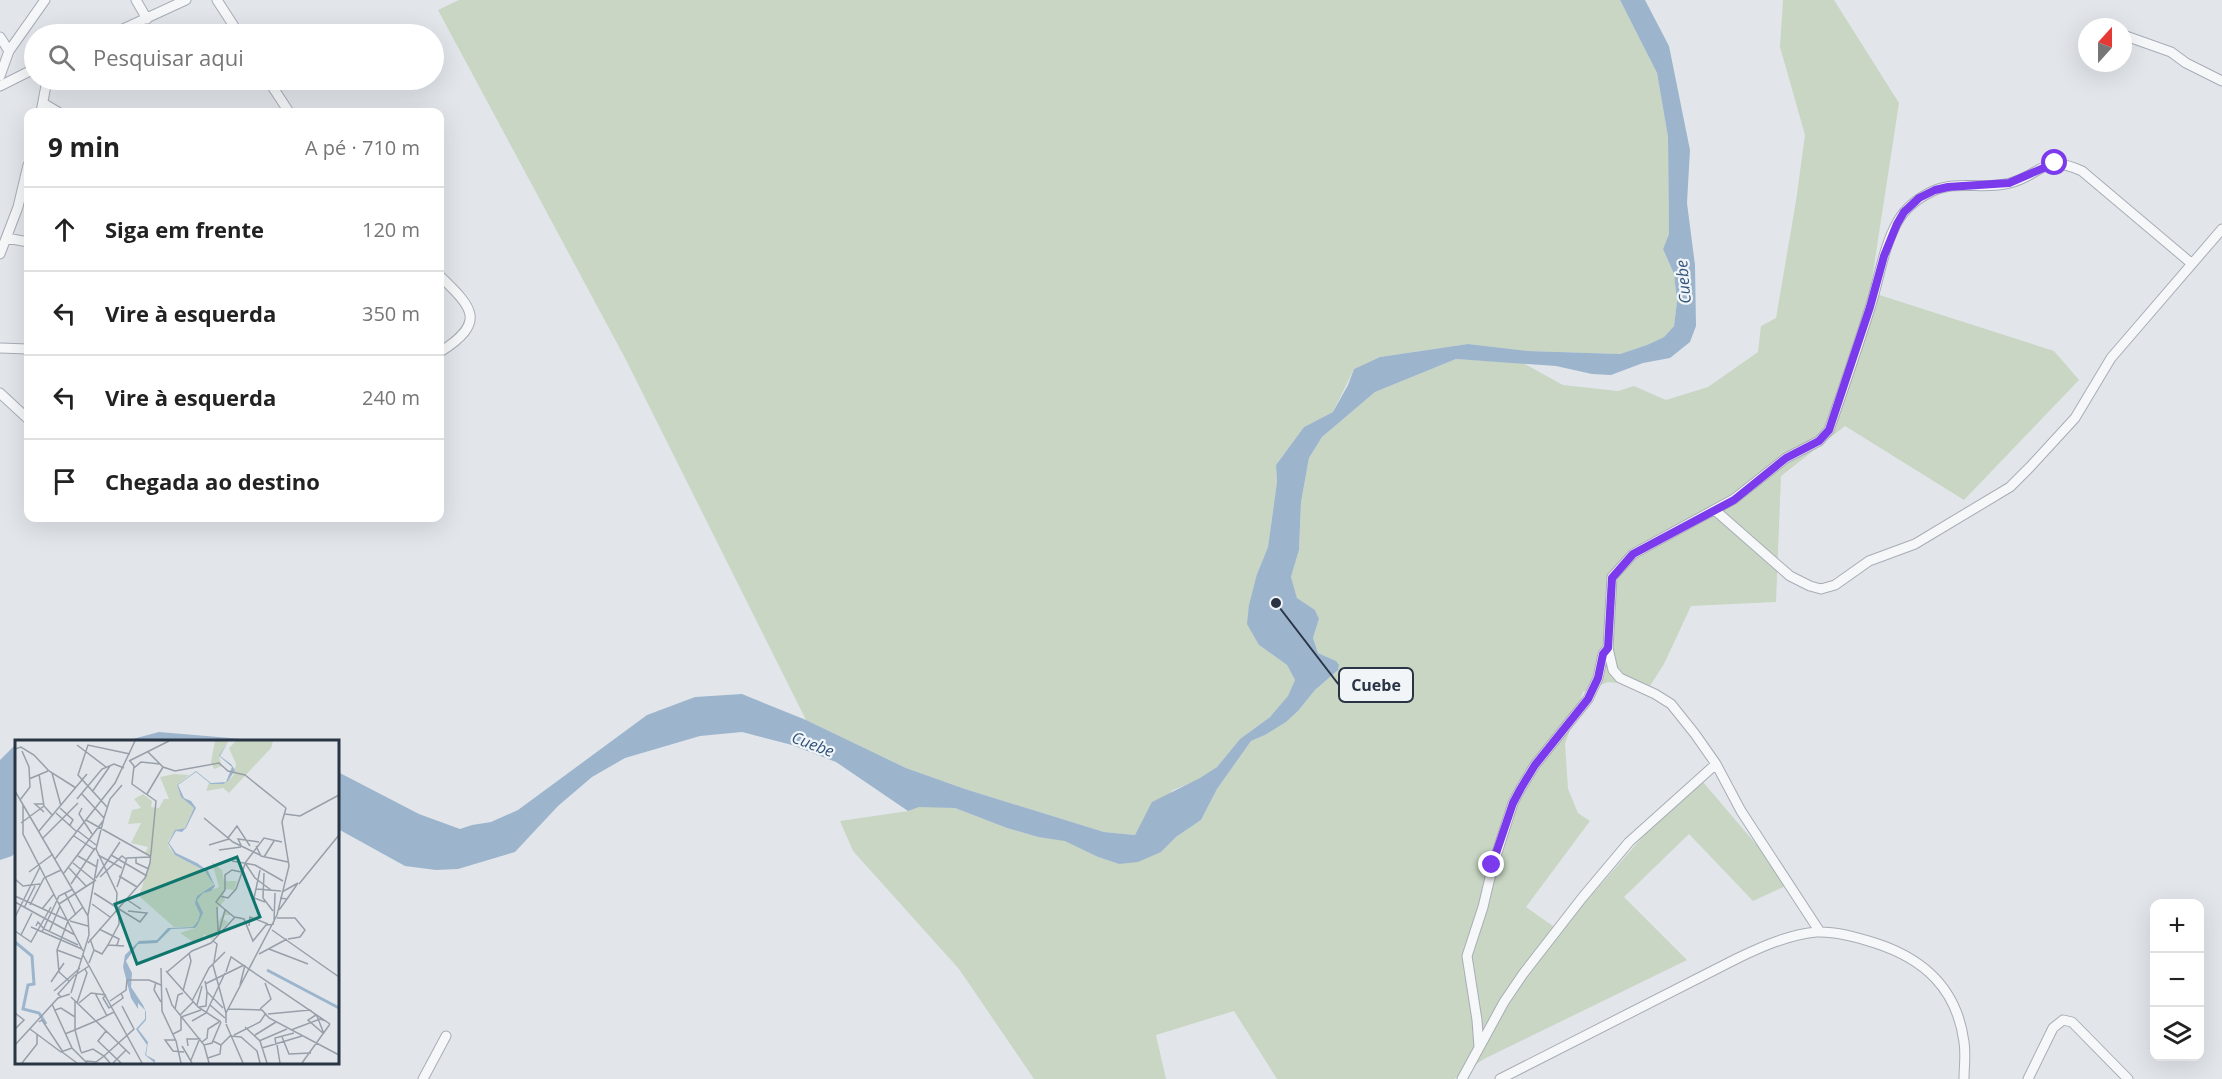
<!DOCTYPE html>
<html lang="pt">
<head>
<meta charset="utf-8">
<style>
  body { margin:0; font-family:"Open Sans",sans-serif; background:#f6f6f6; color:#222 }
  .controls { position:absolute; right:18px; bottom:18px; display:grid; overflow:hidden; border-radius:12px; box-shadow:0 6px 24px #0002 }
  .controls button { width:54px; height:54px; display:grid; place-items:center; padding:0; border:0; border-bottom:2px solid #e0e0e0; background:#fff; color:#222; font:30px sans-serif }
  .compass { position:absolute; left:2078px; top:18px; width:54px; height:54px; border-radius:50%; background:#fff; box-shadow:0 6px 24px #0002; rotate:21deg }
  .stop { position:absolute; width:18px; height:18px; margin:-14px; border:4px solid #7c3aed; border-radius:50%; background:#fff }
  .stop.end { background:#7c3aed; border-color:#fff; box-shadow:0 2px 6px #0008 }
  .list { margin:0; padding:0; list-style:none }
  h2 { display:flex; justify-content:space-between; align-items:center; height:78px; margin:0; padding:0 24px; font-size:26px }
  h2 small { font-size:20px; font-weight:400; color:#767676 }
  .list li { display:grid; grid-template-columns:39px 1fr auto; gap:18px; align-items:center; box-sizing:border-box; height:84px; padding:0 24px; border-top:2px solid #e0e0e0 }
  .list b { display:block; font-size:22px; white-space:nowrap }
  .list em { font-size:20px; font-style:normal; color:#767676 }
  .icon { flex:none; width:33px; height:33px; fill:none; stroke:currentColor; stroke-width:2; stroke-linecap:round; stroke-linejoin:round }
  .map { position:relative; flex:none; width:2222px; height:1079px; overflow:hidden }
  .search { position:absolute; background:#fff; box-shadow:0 6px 24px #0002; left:24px; top:24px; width:420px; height:66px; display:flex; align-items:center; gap:15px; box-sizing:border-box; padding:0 21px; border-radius:33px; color:#767676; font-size:22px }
  .panel { position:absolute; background:#fff; box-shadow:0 6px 24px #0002; left:24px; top:108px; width:420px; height:414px; border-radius:12px }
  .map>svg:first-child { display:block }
  .green { fill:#c8d6c3 }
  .water { fill:#9cb5cd }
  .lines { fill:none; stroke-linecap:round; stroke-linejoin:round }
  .minor-casing { stroke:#a7adb6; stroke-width:11 }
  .minor { stroke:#f5f7f9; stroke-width:9 }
  .route { stroke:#7c3aed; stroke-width:8 }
  .labels { text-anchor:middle; stroke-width:4.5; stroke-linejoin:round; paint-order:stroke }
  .water-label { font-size:16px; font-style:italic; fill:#31547b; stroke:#f2f5f8 }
  .inset-river { fill:none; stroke:#9cb5cd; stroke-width:3 }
  .inset-road { fill:none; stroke:#989fa9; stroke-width:1.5 }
  .view { fill:#0f766e; fill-opacity:0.15; stroke:#0f766e; stroke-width:3 }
  .inset-edge { fill:none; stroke:#293445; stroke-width:3 }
  .leader { fill:none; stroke:#293445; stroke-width:2 }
  .callout-dot { fill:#293445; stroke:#f2f5f8; stroke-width:2 }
  .callout { fill:#f2f5f8; stroke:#293445; stroke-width:2 }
  .callout-label { font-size:16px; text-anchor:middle; font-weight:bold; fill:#293445 }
</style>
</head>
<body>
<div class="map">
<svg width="2222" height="1079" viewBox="0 0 2222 1079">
  <rect width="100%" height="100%" fill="#e2e6eb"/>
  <path class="green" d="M 459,0 L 1620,0 L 1657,73 L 1668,137 L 1669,234 L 1663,249 L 1674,274 L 1677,301 L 1674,326 L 1664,337 L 1647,345 L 1620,354 L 1528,351 L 1468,344 L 1380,357 L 1354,369 L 1333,412 L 1304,427 L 1276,465 L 1277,482 L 1268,547 L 1257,574 L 1259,645 L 1287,665 L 1295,680 L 1289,696 L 1270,717 L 1240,739 L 1217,767 L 1200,779 L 1173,790 L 1142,822 L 1135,835 L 1104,832 L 965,789 L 906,768 L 806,720 L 625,358 L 438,10 Z
    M 1783,0 L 1834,0 L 1899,103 L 1870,292 L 2054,351 L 2079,380 L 1964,500 L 1845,426 L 1781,476 L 1776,602 L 1691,606 L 1664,664 L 1650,686 L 1608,682 L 1583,692 L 1565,744 L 1568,789 L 1578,813 L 1590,821 L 1526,907 L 1560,931 L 1697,775 L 1790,884 L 1753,901 L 1689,834 L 1624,897 L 1687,960 L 1484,1059 L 1454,1079 L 1277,1079 L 1234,1011 L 1156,1035 L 1166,1079 L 1034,1079 L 959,969 L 853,851 L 840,821 L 908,811 L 919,806 L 955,808 L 1007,828 L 1038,837 L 1065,840 L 1098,857 L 1119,864 L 1161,852 L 1176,837 L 1201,820 L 1217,789 L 1251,741 L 1265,735 L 1286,722 L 1298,711 L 1315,690 L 1338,670 L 1336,661 L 1318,653 L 1313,638 L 1319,619 L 1315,610 L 1297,598 L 1291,577 L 1299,550 L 1301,502 L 1309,458 L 1322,437 L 1375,392 L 1456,359 L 1523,363 L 1563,385 L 1618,391 L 1634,386 L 1666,400 L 1708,387 L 1758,352 L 1761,326 L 1776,318 L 1796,201 L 1805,135 L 1780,47 Z"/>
  <path class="water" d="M 1620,0 L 1645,0 L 1669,46 L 1690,150 L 1687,203 L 1695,265 L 1696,326 L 1690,342 L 1670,358 L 1643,363 L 1611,375 L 1592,374 L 1556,366 L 1456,359 L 1375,392 L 1322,437 L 1309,458 L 1301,502 L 1299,550 L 1291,577 L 1297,598 L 1315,610 L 1319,619 L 1313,638 L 1318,653 L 1336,661 L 1339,665 L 1338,670 L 1315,690 L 1298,711 L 1286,722 L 1265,735 L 1251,741 L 1217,789 L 1201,820 L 1176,837 L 1161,852 L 1138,862 L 1119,864 L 1098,857 L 1065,841 L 1038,837 L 1007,828 L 955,808 L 919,807 L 908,811 L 836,762 L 792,745 L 742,732 L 700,736 L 625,758 L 592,777 L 558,806 L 515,852 L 458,869 L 436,870 L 405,866 L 338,829 L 338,772 L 419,814 L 460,829 L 472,825 L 491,822 L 518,810 L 647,715 L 695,697 L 742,694 L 806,720 L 906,768 L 965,789 L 1104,832 L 1135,835 L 1152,802 L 1200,778 L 1217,767 L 1240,739 L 1270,717 L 1288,696 L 1295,680 L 1287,665 L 1259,645 L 1247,624 L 1249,605 L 1257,574 L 1268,547 L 1277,482 L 1276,465 L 1304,427 L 1333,412 L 1348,385 L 1354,369 L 1380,357 L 1468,344 L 1528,351 L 1620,354 L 1647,345 L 1664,337 L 1674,326 L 1677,301 L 1674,274 L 1663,249 L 1669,234 L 1668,137 L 1657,73 Z
    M 159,732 L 242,739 L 250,741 L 125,741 Z
    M 14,746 L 16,746 L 16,851 L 12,856 L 0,860 L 0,760 Z"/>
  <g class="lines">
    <defs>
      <path id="minor" d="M 136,0 L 147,19
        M 217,0 L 239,34
        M 112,34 L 186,0
        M 2123,35 L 2171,52 L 2186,63 L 2222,81
        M 0,37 L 9,51
        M 0,76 L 9,51 L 45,0
        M 268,80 L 289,112
        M 0,86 L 34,69
        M 43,103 L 58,112
        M 41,112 L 47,80
        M 7,238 L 28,242
        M 0,254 L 18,207 L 28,165
        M 440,276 C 473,308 487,322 440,352
        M 0,348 L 28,349
        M 0,393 L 28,419
        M 1716,511 L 1790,576 L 1810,586 L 1821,589 L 1835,585 L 1869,561 L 1915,544 L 2010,487 L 2030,467 L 2075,418 L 2111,358 L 2222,229
        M 1820,932 L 1741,811 L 1716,764 L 1695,734 L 1671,704 L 1655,694 L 1620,678 L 1613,670 L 1608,648 L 1612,577 L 1633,554 L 1734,499 L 1786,458 L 1819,441 L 1829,430 C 1843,390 1857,349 1870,308 C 1879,280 1883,247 1898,221 C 1906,207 1918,198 1933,191 C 1956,180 1985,190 2010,183 C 2043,174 2043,153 2082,171 L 2191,263
        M 1479,1047 L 1477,1020 L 1467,956 L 1483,907 L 1493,865 L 1513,803 L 1521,788 L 1535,765 L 1588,699 L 1598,678 L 1603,654 L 1608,648
        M 423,1079 L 446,1036
        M 1462,1079 L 1504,1002 L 1523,974 L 1582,898 L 1629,842 L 1716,764
        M 1500,1079 L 1738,958 C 1763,946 1788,935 1816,932 C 1835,931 1857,937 1875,943 C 1925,959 1957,989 1964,1042 C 1966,1054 1964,1067 1964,1079
        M 2028,1079 L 2053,1028 L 2063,1020 L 2072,1022 L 2128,1079"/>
    </defs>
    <use href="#minor" class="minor-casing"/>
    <use href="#minor" class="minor"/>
  </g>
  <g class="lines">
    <path class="route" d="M 1492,865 L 1513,803 L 1521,788 L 1535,765 L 1588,699 L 1598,678 L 1603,654 L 1608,648 L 1612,578 L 1633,554 L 1734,500 L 1786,458 L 1819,441 L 1829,430 L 1870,307 L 1884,256 L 1897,224 L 1904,212 L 1919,198 L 1935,190 L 1948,187 L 2009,183 L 2055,163"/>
  </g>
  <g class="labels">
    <g class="water-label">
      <text transform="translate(1683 282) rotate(-95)" y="6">Cuebe</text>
      <text transform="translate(813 744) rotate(21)" y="6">Cuebe</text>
    </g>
  </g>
  <g transform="translate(15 740)">
    <rect width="324" height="324" fill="#e2e6eb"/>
    <path d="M 200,1 L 213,1 L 204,17 L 207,26 L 199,29 L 196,22 ZM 221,1 L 258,1 L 256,8 L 214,53 L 208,48 L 191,51 L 194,43 L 210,43 L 218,36 L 221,24 L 214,8 ZM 159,34 L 174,35 L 162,45 L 166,57 L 179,68 L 170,88 L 161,90 L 153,101 L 154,107 L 160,115 L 193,133 L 199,147 L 191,152 L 204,147 L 197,122 L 207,130 L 209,141 L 222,141 L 219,150 L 211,149 L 208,153 L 210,160 L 203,168 L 203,182 L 210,171 L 217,175 L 210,175 L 208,179 L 213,182 L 197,200 L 189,194 L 187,200 L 180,203 L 165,193 L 180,188 L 184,181 L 178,187 L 159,187 L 124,156 L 137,116 L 130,113 L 133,107 L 116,103 L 126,83 L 113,84 L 117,70 L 126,68 L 119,59 L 128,54 L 137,61 L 136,67 L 144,68 L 149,59 L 154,59 L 145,37 Z" fill="#c8d6c3"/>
    <path d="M 214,1 L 205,16 L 216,24 L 220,30 L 213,41 L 208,44 L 196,44 L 181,32 L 163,45 L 169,58 L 176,61 L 181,68 L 171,88 L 167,92 L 161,91 L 154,103 L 161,113 L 182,123 L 193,131 L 200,146 L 196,151 L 188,153 L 182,160 L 188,173 L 183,184 L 180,188 L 156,189 L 142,203 L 123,204 L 111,221 L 117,233 L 116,247 L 128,265 L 131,272 L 131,280 L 123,289 L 133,302 L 131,315 L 140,320 L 140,323 L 130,315 L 132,305 L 121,289 L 130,279 L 130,270 L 123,263 L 123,269 L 116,258 L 108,227 L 110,215 L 124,201 L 142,200 L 153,188 L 178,187 L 183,181 L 185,174 L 180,163 L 182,156 L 199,145 L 190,131 L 160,115 L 153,103 L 160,90 L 170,88 L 179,68 L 166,57 L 162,45 L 181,31 L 196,43 L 211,42 L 217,27 L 204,16 Z" fill="#9cb5cd"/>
    <path class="inset-river" d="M 0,202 L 17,216 L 19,244 L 13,245 L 8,269 L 24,273 L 31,284M 252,230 L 324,268"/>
    <path class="inset-road" d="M 62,5 L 91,27M 0,9 L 6,7 L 19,15 L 34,31 L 61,48M 133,12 L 148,27 L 160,31 L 204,23 L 213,31 L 230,35 L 271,68M 114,21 L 154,1M 119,28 L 126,22 L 145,24M 37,33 L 46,66M 24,34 L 29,66 L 38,76M 14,39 L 33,31M 0,51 L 73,176 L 74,195 L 56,253M 77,52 L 95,26M 67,54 L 89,78 L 81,109 L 102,153 L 101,169M 132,54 L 148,27M 62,59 L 87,29 L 99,24 L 109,28M 5,60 L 15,47 L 14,27 L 7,11M 8,65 L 8,94 L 68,211M 92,67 L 63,35 L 73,5 L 115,14M 45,68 L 58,80 L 55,85M 67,68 L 64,74 L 77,94M 29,72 L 20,64 L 29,64M 41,73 L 62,92M 270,74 L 285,76 L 324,55M 89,78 L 95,59 L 107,45M 189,78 L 218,102 L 245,115M 71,80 L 135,116M 6,83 L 29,66M 24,91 L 72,34M 63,91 L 81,105M 59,96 L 80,110M 28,98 L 63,63M 213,98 L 222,86 L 235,106M 194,105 L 214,99M 226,105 L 223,99 L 244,102M 241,106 L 246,116 L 273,122M 204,110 L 226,107M 83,115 L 107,128M 96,115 L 132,136M 63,116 L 82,127M 121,117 L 121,123 L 134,129M 249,117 L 259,101M 40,119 L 100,43 L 120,1M 217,121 L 240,125 L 268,141M 58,123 L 80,141M 54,128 L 71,146M 245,130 L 239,158 L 250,162M 14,132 L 38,114M 49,133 L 88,81M 249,133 L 248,158 L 258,171M 104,136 L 122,147M 85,137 L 107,116 L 111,119M 81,138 L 105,102M 0,139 L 8,146 L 25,144M 56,144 L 80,108M 284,144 L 324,95M 102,147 L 112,118 L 135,117M 241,149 L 266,151M 256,150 L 240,138 L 230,123 L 249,98 L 267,102M 267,152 L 283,143M 50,153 L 61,175M 79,153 L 101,167M 0,156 L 52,180M 205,156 L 213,158 L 221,149 L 230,124M 111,159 L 126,169M 272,159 L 283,143M 0,162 L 60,195M 44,164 L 81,140M 77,164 L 95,177M 15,165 L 29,138 L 46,130M 104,167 L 104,184 L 93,205 L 109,206M 202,167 L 203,191M 9,168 L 20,146M 27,169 L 39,154M 104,169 L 125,182 L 132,173 L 113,171M 264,170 L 272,159 L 265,158M 73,175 L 83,119M 0,177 L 25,127M 219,177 L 201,162 L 210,150 L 210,135 L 217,130 L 226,132M 262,178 L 280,178 L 290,190 L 285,197 L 273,199M 55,181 L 73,186M 259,182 L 260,153M 21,186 L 23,182 L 29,189 L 63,205M 234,186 L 235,177 L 253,184M 16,187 L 67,209M 84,189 L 104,199 L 102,205M 257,190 L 324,237M 0,191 L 16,202 L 36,167M 27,192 L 44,156 L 58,149M 34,192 L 45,166M 6,195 L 17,173M 203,195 L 210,170M 198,201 L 202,204 L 199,222M 73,203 L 130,138 L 135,123 L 141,61 L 117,44 L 119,26 L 115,21M 254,209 L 293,224M 42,210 L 66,219M 79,210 L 87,214 L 93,205M 244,214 L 272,199M 68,215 L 127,323M 74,223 L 79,210 L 75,199M 198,225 L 211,273M 146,228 L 147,271 L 161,301 L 166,323M 151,231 L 183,267 L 206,282M 152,232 L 177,211 L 196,203 L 220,177 L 229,179 L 238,201 L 251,185 L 259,184M 211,232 L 216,217 L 315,284M 54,241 L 44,232 L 42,210 L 53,181 L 68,167M 190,241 L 192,252 L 208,268M 36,242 L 49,223M 141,242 L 139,250 L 146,262M 190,244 L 229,225M 225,245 L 230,225M 151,248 L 157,265 L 189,305 L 197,303 L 206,282M 39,251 L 65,228M 168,251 L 176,221 L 174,213M 80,253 L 92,276M 91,255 L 88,258 L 94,268 L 108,258 L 106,253M 46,257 L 43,254 L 59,236 L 74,226M 56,257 L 115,314M 60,261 L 60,290 L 66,312M 95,261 L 111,250 L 112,240 L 134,240 L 146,245M 177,261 L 194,228 L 210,212M 62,263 L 72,233 L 70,229M 64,263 L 76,253 L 91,255M 37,264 L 57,308 L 72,323M 182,265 L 187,246M 195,265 L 210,278M 184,267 L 191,266 L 192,252M 160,269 L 163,255 L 168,253M 213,269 L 247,270 L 254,278 L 324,315M 245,269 L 256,259 L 250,243M 40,270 L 46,268 L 60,277M 0,273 L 9,280 L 0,289M 253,274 L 295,270 L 302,276 L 309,294M 165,275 L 178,262M 301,275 L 293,280 L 309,294M 81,281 L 99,272M 177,281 L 191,273 L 210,233M 24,282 L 27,280 L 48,312M 211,283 L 211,273 L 262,175 L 274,126 L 267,82 L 271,68M 211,284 L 228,323M 230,287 L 245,301 L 252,323M 15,289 L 46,312 L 57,308M 276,290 L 305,279 L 311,281M 91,291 L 83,301 L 106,323M 50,294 L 81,281M 158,294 L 166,290 L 166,277 L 186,270M 219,295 L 245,282 L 251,273M 240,295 L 261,282M 267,297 L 274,314 L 296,313M 160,300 L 150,300 L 158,311 L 169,312M 198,301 L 206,305 L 215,296 L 226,297 L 242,311 L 245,323M 244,301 L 272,289M 187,302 L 192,298 L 193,289 L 204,282M 0,305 L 43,258 L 55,254M 189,305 L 194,323M 261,305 L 260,298 L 279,293M 262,305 L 265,323M 167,306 L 177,323M 173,306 L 172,299 L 183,299M 247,308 L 287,296M 47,312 L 62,323M 66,313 L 78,309 L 89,316 L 81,322 L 71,321M 193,318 L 205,314 L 206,305M 176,320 L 185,298M 7,323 L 22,304 L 22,294M 95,323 L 89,316 L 119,289 L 107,266M 98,323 L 111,310M 287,323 L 315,284"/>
    <path class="view" d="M 222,117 L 245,177 L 122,224 L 100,164 Z"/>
    <rect width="324" height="324" class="inset-edge"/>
  </g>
  <path class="leader" d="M1276 603L1339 685"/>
  <circle class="callout-dot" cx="1276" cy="603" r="6"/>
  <rect class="callout" x="1339" y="668" width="74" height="34" rx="6"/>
  <g class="callout-label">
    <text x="1376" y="691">Cuebe</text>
  </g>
</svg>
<div class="controls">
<button>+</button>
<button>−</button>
<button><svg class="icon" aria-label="layers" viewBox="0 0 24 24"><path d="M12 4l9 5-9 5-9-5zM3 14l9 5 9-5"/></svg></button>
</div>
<svg class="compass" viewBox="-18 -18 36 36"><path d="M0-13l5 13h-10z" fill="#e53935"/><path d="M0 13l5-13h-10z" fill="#767676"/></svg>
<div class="stop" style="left:2055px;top:163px"></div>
<div class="stop end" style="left:1492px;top:865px"></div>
<div class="search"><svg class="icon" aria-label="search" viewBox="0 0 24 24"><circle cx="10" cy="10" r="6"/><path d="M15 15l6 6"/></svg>Pesquisar aqui</div>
<section class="panel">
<h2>9 min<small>A pé · 710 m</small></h2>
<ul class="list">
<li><svg class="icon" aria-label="ahead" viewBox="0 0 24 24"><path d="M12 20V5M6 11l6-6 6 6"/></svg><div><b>Siga em frente</b></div><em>120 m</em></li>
<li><svg class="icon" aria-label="left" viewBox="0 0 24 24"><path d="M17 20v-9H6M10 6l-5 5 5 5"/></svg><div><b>Vire à esquerda</b></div><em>350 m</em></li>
<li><svg class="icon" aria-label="left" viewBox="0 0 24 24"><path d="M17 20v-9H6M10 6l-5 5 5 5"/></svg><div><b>Vire à esquerda</b></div><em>240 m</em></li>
<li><svg class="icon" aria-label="arrive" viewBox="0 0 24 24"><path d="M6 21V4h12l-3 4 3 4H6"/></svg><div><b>Chegada ao destino</b></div></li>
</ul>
</section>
</div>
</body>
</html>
